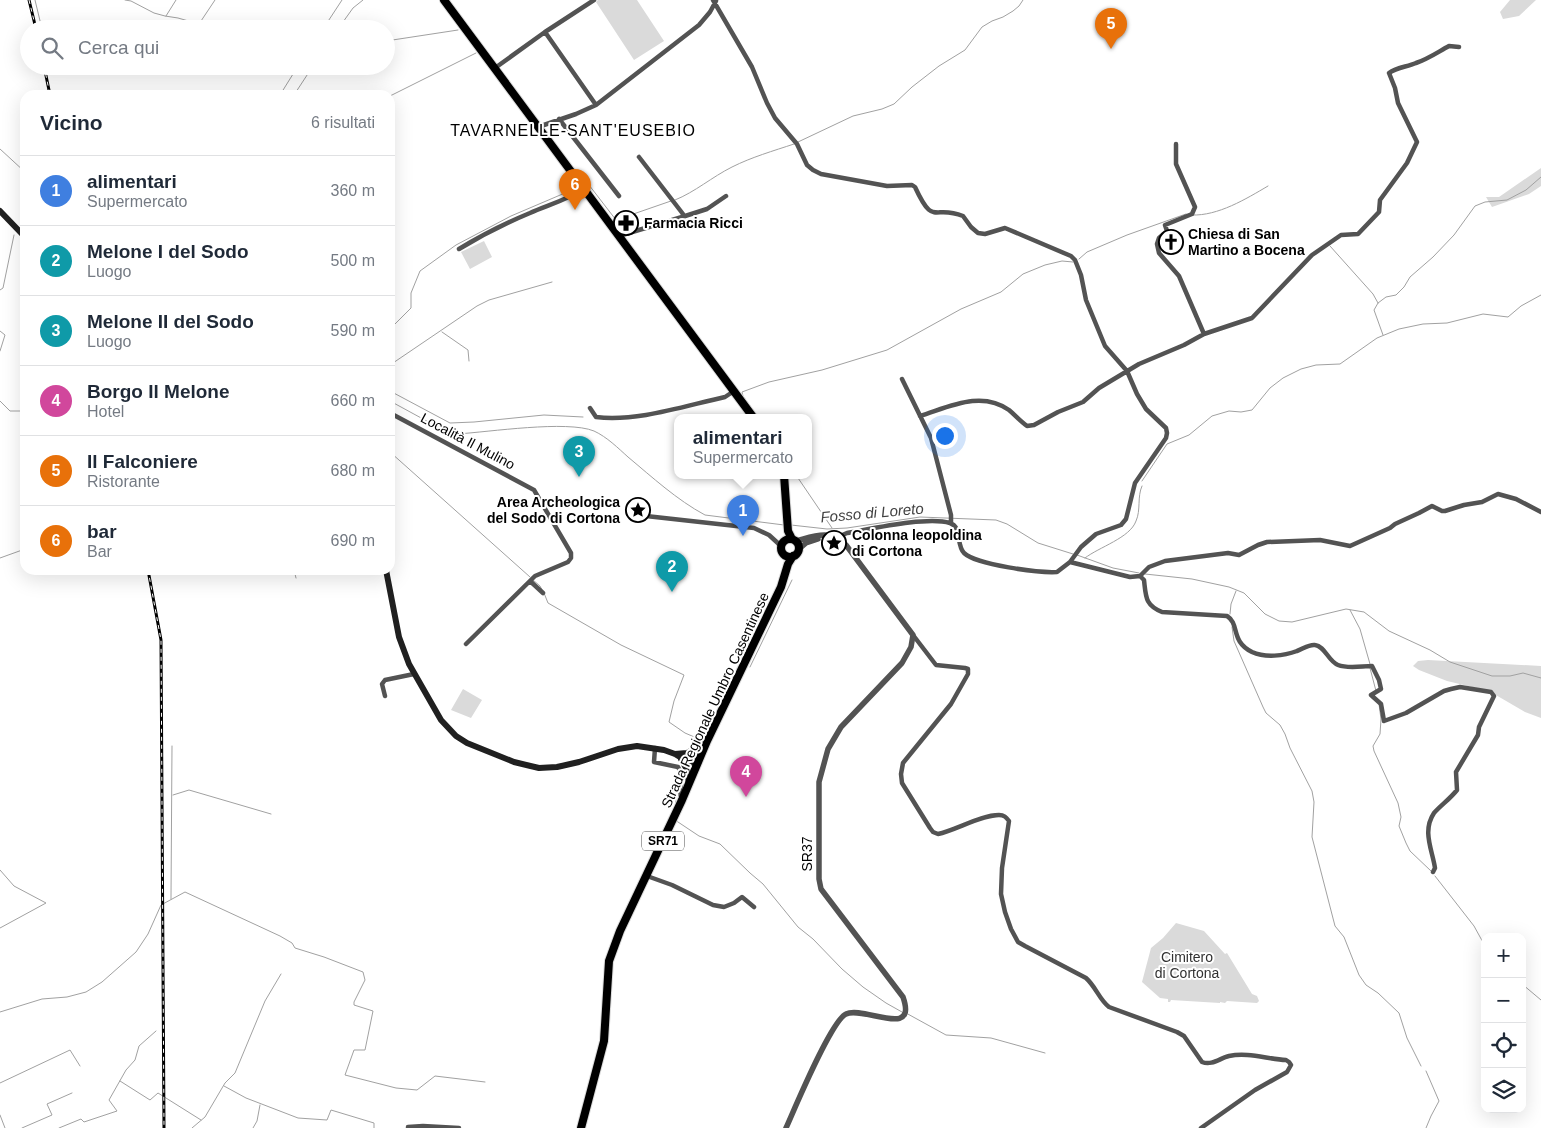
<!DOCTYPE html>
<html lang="it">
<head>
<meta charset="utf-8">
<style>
  body { margin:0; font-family:Helvetica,sans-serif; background:#f2f2f3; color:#1f2937 }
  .controls { position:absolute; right:15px; bottom:15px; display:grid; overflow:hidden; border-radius:10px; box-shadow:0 5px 20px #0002 }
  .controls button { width:45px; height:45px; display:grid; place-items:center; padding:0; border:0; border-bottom:1px solid #e0e1e3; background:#fff; color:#1f2937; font:25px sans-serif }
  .you { position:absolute; left:944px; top:435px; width:18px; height:18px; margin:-12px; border:4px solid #fff; border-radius:50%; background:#1a73e8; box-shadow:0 0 0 8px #1a73e833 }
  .badge { display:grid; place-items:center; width:32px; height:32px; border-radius:50%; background:#d93025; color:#fff; font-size:16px; font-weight:700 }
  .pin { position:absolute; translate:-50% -41px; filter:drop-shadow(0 1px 2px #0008) }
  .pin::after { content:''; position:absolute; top:26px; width:18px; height:15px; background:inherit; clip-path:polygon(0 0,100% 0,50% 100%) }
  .popup { position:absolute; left:674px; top:414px; width:138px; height:65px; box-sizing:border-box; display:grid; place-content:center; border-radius:10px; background:#fff; filter:drop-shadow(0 1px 4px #0005); font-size:16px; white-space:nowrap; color:#747a83 }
  .popup b { font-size:19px; color:#1f2937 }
  .popup::after { content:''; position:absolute; left:50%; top:100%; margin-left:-10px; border:10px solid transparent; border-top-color:#fff }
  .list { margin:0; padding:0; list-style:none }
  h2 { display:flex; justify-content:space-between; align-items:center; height:65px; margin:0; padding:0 20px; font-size:21px }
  h2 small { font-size:16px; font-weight:400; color:#747a83 }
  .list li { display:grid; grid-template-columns:32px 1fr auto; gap:15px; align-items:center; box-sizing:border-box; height:70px; padding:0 20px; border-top:1px solid #e0e1e3 }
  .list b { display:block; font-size:19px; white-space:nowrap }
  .list p { margin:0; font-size:16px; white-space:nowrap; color:#747a83 }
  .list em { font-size:16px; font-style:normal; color:#747a83 }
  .icon { flex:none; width:28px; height:28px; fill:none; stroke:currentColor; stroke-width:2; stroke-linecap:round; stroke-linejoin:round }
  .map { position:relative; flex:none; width:1541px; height:1128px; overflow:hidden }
  .search { position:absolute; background:#fff; box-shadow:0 5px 20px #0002; left:20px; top:20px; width:375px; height:55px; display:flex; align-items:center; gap:12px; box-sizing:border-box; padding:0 18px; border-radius:28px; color:#747a83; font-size:19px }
  .panel { position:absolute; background:#fff; box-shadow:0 5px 20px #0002; left:20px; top:90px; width:375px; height:485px; border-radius:15px }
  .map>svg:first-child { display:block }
  .green { fill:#dadada }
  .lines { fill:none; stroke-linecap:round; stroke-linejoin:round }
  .stream { stroke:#a1a1a1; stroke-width:1 }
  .primary-casing { stroke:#dbdbdb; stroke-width:10 }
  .minor { stroke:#535353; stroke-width:4.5 }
  .tertiary { stroke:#535353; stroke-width:5.5 }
  .secondary { stroke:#202020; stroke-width:6 }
  .primary { stroke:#000; stroke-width:8 }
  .rail-casing { stroke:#000; stroke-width:3 }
  .rail { stroke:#fff; stroke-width:1; stroke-dasharray:4; stroke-linecap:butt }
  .labels { text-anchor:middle; stroke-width:4; stroke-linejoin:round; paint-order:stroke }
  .shield { fill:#fff; stroke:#4c4c4c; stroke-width:1 }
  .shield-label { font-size:12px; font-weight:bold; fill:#000 }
  .poi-label { font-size:14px; font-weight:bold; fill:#000; stroke:#fff; text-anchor:start }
  .street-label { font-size:14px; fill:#000; stroke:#fff }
  .park-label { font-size:14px; fill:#313131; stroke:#fff }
  .water-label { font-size:15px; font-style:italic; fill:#424242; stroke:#fff }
  .quarter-label { font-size:16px; letter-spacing:1px; fill:#000; stroke:#fff }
</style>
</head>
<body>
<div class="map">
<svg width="1541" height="1128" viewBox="0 0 1541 1128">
  <rect width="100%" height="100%" fill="#fff"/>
  <path class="green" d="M 598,0 L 637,0 L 664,41 L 634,60 L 596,2 Z
    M 1510,0 L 1536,0 L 1519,16 L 1503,19 L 1500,12 Z
    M 1541,168 L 1541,186 L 1529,194 L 1492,207 L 1486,197 L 1499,197 Z
    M 484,241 L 492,257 L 470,269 L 461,252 Z
    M 1428,660 L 1541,666 L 1541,718 L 1525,712 L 1489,691 L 1447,681 L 1419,670 L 1413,666 L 1418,661 Z
    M 463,689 L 482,700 L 471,718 L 451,710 Z
    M 1176,923 L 1204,931 L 1225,954 L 1227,953 L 1252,994 L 1257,996 L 1259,1001 L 1257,1003 L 1227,1001 L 1225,1003 L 1220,1002 L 1220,1003 L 1171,1000 L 1170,1002 L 1168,1002 L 1168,999 L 1160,998 L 1142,982 L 1151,948 L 1163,938 Z"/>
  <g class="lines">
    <path class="stream" d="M 35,0 L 42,29
      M 125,0 L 131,1 L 154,13 L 165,16 L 178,18 L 199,24 L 215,0
      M 166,16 L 176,0
      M 323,29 L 342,0
      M 338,29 L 353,8 L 363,0
      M 386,41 L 458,30
      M 280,95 L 298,66
      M 294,95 L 313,66
      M 390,96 L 476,53
      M 798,142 L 853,116 L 882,109 L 894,104 L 912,87 L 939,66 L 965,50 L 982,27 L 992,21 L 1003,17 L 1013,11 L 1019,6 L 1023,0
      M 0,149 L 25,172
      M 585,185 L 589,185 L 616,220 L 671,201
      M 675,200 C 695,192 712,177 732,167 C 752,157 773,151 794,144
      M 1192,215 C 1218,216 1246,199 1268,186
      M 1330,246 L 1373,294 L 1378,303
      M 1079,259 L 1087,252 L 1127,235 L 1186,214
      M 0,290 L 3,288 L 14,235
      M 390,329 L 411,308 L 411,293 L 420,271 L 456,245 L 511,216 L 579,187
      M 0,331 L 5,335 L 0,351
      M 442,332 L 468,350 L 469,361
      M 1383,335 L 1374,310 L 1378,303 L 1386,297 L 1396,295 L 1404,287 L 1410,277 L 1433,257 L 1454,235 L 1475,206 L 1485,202 L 1507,200 L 1526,190 L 1541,177
      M 390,365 L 477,306 L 489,300 L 552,282
      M 390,391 L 450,423 L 474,422 L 544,415 L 583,417
      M 0,401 L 10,411 L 25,411
      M 390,401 L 445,431 L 457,434 C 489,432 567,420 594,431 C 607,437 618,448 628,457 C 652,477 677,500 705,515 L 784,525
      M 758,417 L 743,396 L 742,392 L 769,382 L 822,370 L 887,350 L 961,309 L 1001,292 L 1023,274 L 1045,265 L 1062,261 L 1073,262
      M 390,452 L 530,577
      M 796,475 L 832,528
      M 1142,481 L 1167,444 L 1189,435 L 1212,416 L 1229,411 L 1241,412 L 1252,410 L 1270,388 L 1283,378 L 1301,369 L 1316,365 L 1340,364 L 1377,338 L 1399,329 L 1423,324 L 1447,323 L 1483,314 L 1508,317 L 1521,306 L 1541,295
      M 791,525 L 827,529 L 847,528 L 920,517 L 996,520 L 1007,524 L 1038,543 L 1073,554
      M 1077,555 L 1113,568 L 1139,573
      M 0,558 L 25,549
      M 1085,558 C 1099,547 1130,538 1136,521 C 1141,510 1137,497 1142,486
      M 294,570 L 296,578
      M 1145,574 L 1192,579 L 1229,587 L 1244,593 L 1265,614 L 1279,621 L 1292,622 L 1346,609 L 1364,612 L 1389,631 L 1430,650 L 1450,662 L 1492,676 L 1510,676 L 1523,673 L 1541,678
      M 533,580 L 540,586 L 542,590
      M 544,593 L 548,603 L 621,645 L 684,675 L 674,701 L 669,722 L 685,733 L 699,739 L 697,744
      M 1350,610 L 1360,629 L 1370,664
      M 1230,614 L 1231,604 L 1236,591
      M 1232,627 L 1234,641 L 1263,707 L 1266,713 L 1280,725 L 1285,734 L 1290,748 L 1312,791 L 1314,802 L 1312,837 L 1335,926 L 1344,937 L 1359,975 L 1366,985 L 1378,993 L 1399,1013 L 1407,1038 L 1421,1066
      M 750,667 L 792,580
      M 1370,668 L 1376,691
      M 1379,704 L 1381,719 L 1380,734 L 1373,746 L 1374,751 L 1398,803 L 1401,817 L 1399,826 L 1406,843 L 1410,851 L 1431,871
      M 173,795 L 189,790 L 271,814
      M 676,804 L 675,789 L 680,779
      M 675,820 L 699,836 L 720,844 L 750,873 L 763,884 L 798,927 L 813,939 L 842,969 L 863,987 L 886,1003 L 902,1012
      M 0,870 L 14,886 L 46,903 L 0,928
      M 1435,876 L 1474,926 L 1485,946
      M 171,899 L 172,746
      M 1522,984 L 1541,1000
      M 0,1012 L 42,999 L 67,997 L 86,992 L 102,982 L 136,952 L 148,934 L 161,905 L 185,892 L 280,936 L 292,943 L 295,948 L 324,957 L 363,972 L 365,980 L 354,1002 L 354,1005 L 373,1011 L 365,1050 L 354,1050 L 345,1075 L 396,1088 L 417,1090 L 435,1076 L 485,1082
      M 906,1013 L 946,1035 L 991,1038 L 1045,1053
      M 1426,1071 L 1439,1101 L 1431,1116 L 1426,1128
      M 120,1081 L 150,1100 L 158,1093 L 201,1120
      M 0,1083 L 70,1050 L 80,1066
      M 224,1086 L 246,1098 L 298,1118 L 327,1120 L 331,1110 L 374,1123 L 374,1128
      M 0,1115 L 5,1128
      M 22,1128 L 52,1115 L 47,1104 L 72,1093
      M 59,1128 L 81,1119 L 84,1122 L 117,1111 L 109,1100 L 126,1070 L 135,1060 L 139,1046 L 156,1031
      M 192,1128 L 205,1117 L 225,1083 L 235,1073 L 265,1001 L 281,974
      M 253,1128 L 257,1121 L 260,1105"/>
    <defs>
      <path id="primary" d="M 444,0 L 753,417
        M 784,475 L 788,531 L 792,539
        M781 548a9 9 0 1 1 18 0a9 9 0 1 1-18 0Z
        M 581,1128 L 604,1041 L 609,961 L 620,931 L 682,800 L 707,741 L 781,587 L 788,564 L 793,556"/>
    </defs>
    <use href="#primary" class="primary-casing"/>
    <path class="minor" d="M 713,0 L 752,67 L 767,103 L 775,118 L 797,144 L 807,165 L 813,170 L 821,174 L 887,186 L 912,185 L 915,187 C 934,228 933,204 963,216 L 971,227 L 978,233 L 985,234 L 1005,228 L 1071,256 L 1075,260 L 1081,275 L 1086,300 L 1105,346 L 1127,371 L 1137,394 L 1146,409 L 1166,428 L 1167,433 L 1166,438 L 1135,483 L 1126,519 L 1121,525 L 1096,534 L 1081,547 L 1070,562 L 1057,572 C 1039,573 977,565 964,553 C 956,545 962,527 950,523 C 927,516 871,529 847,533 L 838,537
      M 545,32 L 594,0
      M 495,68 L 545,32 L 596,105
      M 559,119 L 619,196
      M 538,127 L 576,114 L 596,105 L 699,25 L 710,12 L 716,1
      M 1176,144 L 1176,164 L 1195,207 L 1192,214 L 1165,225 L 1167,231 L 1159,238 L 1157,244 L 1159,253 L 1179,276 L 1204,334
      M 682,217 L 707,209 L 726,196
      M 619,236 L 682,217 L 683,214 L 639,157
      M 459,249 C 482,235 506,223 530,213 C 548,205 568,200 584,188
      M 902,379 L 931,438 L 951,515 L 951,523
      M 590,408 L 596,417 C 637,422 684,406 725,397 L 734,391
      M 390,413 L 534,490 L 571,553 L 571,558 L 568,562 L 535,576 L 466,644
      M 920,416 C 949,407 981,390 1009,410 C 1015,415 1020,421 1027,426 L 1034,425 L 1058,412 L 1083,402 L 1099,388 L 1139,364 L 1184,345 L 1204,334 L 1252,318 L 1312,255 L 1341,235 L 1358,234 L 1379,212 L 1380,200 L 1407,163 L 1417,142 L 1398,103 L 1395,88 L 1389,73 C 1397,67 1407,67 1416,63 C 1428,59 1438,52 1449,46 L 1459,47
      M 628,514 L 754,528 L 769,535 L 781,546
      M 1070,562 L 1130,577 L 1140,576 L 1149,567 L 1165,561 L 1228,553 L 1239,555 L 1258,545 L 1267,542 L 1320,540 L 1350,546 L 1390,528 L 1395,524 L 1419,513 L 1432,506 L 1442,511 L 1445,511 L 1464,505 L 1482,502 L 1498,494 L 1516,499 L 1541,512
      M 1140,576 L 1144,580 C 1146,597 1145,605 1162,612 L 1227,616 C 1240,624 1230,641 1252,652 C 1265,658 1284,656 1297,651 C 1303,649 1309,644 1315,645 C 1325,646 1328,661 1338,665 C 1348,669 1362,666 1372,666 L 1379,680 L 1381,689 L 1371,695 L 1381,704 L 1384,721 L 1406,713 L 1444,691 L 1451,689 L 1460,687 L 1491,692 L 1494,696 L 1479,727 L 1478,735 L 1456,772 L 1457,790 C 1450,799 1441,805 1434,813 C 1422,831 1432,849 1435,868 L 1433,872
      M 530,581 L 543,593
      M 913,635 L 936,665 L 965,668 L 968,669 L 968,674 L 951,704 L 903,763 L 901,774 L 902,783 L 930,828 L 933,832 L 938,834 C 956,830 981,815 999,815 C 1004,815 1006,817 1009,821 L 1002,868 L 1001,894 L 1005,912 L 1011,929 L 1018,942 L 1025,946 L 1086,978 C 1096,987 1099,999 1109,1007 L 1177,1032 L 1184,1036 L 1202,1062 C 1212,1066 1220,1058 1229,1056 C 1248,1052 1267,1059 1286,1060 L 1289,1062 L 1291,1065 L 1287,1072 L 1255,1090 L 1201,1128
      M 385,696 L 382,684 L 385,680 L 414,674
      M 655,748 L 654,762 L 678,767 C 687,781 676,789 682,799
      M 647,876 L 672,885 L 713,905 L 724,907 L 734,903 L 742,897 L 754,907
      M 408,1127 L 423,1126 L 459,1128"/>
    <path class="tertiary" d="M 799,549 L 806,543 L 818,539
      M 786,1128 C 795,1108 831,1021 846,1014 C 863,1005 918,1040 903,997 L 821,889 L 819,879 L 819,782 L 828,749 L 841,727 L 902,663 L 911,647 L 913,635 L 846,545 C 830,529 815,536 796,541"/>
    <path class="secondary" d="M 0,211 L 25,237
      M 386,570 L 399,637 L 409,664 L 441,720 L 456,736 L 467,743 L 514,762 L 539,768 L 557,767 L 579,762 L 618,749 L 637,746 L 664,750 L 675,754 L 690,763 L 698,762 L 694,755 L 687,753 L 675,754
      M 687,753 L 707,741
      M 681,759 L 686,768 L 689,784"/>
    <use href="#primary" class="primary"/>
    <defs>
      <path id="rail" d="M 29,0 L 36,29
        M 44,66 L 50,95
        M 148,570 L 161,640 L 164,1128"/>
    </defs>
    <use href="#rail" class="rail-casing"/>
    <use href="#rail" class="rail"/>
  </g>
  <defs>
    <symbol id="pharmacy-ring" viewBox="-11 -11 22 22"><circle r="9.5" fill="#fff" stroke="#000" stroke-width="1.5"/><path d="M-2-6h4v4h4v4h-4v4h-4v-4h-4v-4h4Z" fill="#000"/></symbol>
    <symbol id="church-ring" viewBox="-11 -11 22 22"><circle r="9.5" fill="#fff" stroke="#000" stroke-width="1.5"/><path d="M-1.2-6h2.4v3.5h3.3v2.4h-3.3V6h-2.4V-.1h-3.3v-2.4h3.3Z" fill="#000"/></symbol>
    <symbol id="sight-ring" viewBox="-11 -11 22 22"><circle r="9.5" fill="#fff" stroke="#000" stroke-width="1.5"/><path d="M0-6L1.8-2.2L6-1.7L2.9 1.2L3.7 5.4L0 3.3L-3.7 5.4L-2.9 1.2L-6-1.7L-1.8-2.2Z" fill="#000"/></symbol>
  </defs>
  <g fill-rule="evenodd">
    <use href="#pharmacy-ring" x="612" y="209" width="28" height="28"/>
    <use href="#church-ring" x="1157" y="228" width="28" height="28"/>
    <use href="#sight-ring" x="624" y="496" width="28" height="28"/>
    <use href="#sight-ring" x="820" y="529" width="28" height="28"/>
  </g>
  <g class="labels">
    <rect class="shield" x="642" y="831.5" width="42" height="19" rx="4"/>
    <g class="shield-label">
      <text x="663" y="845">SR71</text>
    </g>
    <g class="poi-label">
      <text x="644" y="228">Farmacia Ricci</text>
      <text x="1188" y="239">Chiesa di San<tspan x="1188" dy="16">Martino a Bocena</tspan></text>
      <text x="620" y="507" text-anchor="end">Area Archeologica<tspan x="620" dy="16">del Sodo di Cortona</tspan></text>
      <text x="852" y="540">Colonna leopoldina<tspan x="852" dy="16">di Cortona</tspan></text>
    </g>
    <g class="street-label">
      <text transform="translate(468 441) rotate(28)" y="5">Località Il Mulino</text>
      <text transform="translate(715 700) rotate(-65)" y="5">Strada Regionale Umbro Casentinese</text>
      <text transform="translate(807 854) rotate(-90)" y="5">SR37</text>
    </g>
    <g class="park-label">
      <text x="1187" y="962">Cimitero<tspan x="1187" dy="16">di Cortona</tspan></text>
    </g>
    <g class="water-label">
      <text transform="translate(872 513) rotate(-5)" y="5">Fosso di Loreto</text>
    </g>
    <g class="quarter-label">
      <text x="573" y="136">TAVARNELLE-SANT'EUSEBIO</text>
    </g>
  </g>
</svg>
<div class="controls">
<button>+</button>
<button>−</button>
<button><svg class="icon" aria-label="locate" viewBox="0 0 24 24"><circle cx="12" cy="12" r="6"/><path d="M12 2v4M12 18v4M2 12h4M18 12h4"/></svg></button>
<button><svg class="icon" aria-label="layers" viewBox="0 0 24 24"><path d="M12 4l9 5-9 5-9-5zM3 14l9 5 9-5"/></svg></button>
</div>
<div class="you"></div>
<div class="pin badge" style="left:743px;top:536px;background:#3f7fe0">1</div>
<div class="popup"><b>alimentari</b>Supermercato</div>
<div class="pin badge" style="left:672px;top:592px;background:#0f9aa8">2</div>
<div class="pin badge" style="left:579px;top:477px;background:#0f9aa8">3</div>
<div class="pin badge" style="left:746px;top:797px;background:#d1479c">4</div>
<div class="pin badge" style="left:1111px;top:49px;background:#e8710a">5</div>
<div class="pin badge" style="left:575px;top:210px;background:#e8710a">6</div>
<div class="search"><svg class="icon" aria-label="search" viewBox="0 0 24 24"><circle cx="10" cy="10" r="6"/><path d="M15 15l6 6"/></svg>Cerca qui</div>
<section class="panel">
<h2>Vicino<small>6 risultati</small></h2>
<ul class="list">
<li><span class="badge" style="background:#3f7fe0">1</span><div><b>alimentari</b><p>Supermercato</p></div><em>360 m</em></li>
<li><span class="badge" style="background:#0f9aa8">2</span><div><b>Melone I del Sodo</b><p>Luogo</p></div><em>500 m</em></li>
<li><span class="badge" style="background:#0f9aa8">3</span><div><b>Melone II del Sodo</b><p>Luogo</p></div><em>590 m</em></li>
<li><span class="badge" style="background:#d1479c">4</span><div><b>Borgo Il Melone</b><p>Hotel</p></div><em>660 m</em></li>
<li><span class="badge" style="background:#e8710a">5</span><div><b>Il Falconiere</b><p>Ristorante</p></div><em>680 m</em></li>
<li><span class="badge" style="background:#e8710a">6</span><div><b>bar</b><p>Bar</p></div><em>690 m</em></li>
</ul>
</section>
</div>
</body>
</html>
